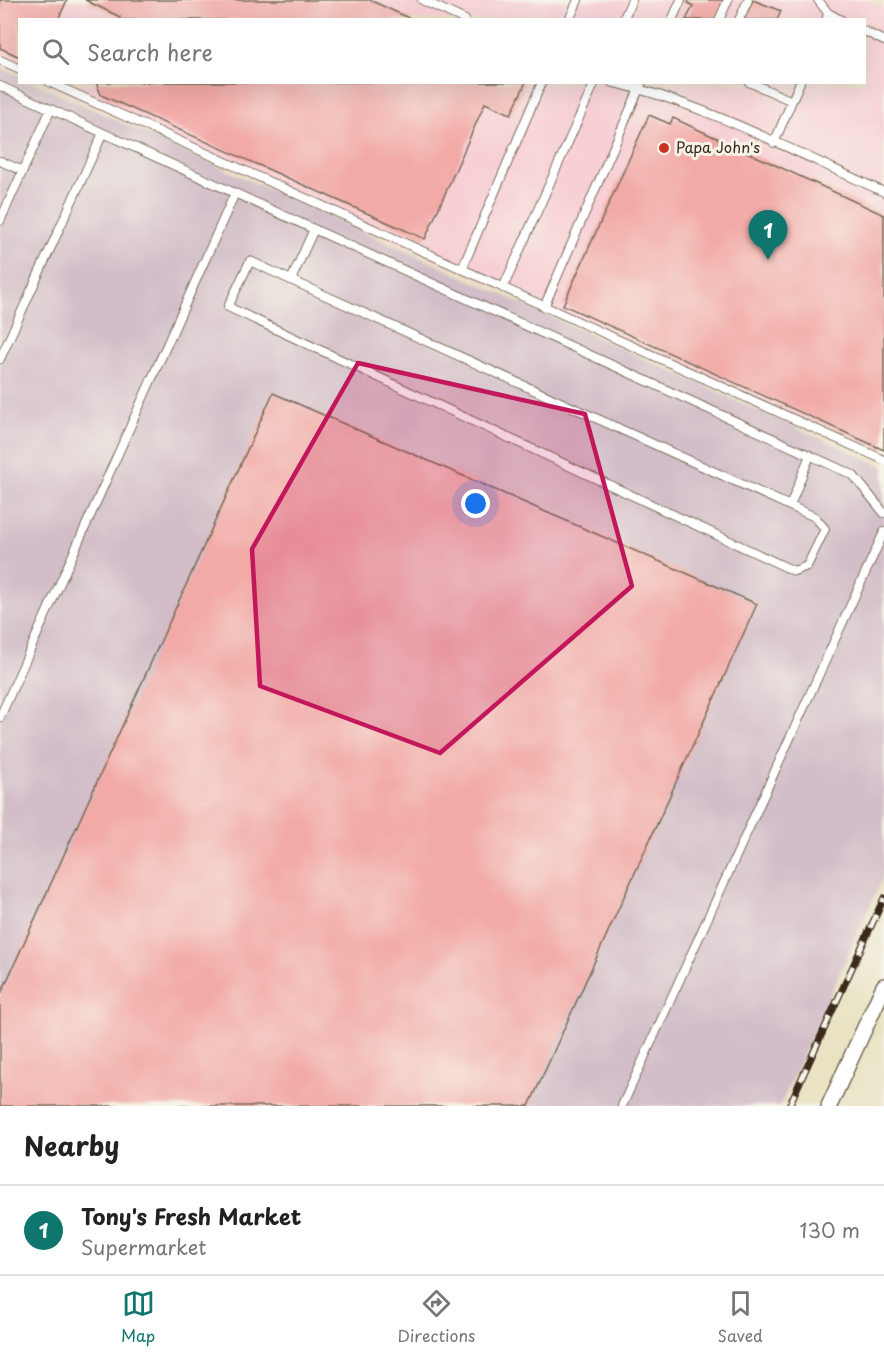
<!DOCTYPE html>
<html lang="en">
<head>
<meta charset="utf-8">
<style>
  body { margin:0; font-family:"Playpen Sans",sans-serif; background:#f2f2f2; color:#222 }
  .you { position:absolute; left:476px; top:504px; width:21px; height:21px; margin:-15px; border:4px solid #fff; border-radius:50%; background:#1a73e8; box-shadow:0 0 0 9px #1a73e833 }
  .badge { display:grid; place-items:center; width:39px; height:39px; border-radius:50%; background:#0f766e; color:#fff; font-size:20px; font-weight:700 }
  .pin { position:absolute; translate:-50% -50px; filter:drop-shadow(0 2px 3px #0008) }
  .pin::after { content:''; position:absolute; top:32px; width:21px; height:18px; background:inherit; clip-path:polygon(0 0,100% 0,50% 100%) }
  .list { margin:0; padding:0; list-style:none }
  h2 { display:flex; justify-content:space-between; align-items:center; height:78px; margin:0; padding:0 24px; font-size:26px }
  h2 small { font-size:20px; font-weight:400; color:#767676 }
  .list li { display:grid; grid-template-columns:39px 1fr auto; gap:18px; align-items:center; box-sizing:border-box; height:90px; padding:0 24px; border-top:2px solid #e0e0e0 }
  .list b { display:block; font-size:22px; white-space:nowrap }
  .list p { margin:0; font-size:20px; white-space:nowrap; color:#767676 }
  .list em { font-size:20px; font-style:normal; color:#767676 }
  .icon { flex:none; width:33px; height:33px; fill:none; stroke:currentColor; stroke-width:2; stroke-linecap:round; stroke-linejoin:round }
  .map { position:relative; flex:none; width:884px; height:1106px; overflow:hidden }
  .search { position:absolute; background:#fff; box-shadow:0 6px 24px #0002; left:18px; right:18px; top:18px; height:66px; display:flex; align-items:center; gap:15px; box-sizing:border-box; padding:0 21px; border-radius:0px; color:#767676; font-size:22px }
  .sheet { height:168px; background:#fff }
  nav { display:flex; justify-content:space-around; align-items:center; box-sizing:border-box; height:84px; border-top:2px solid #e0e0e0; background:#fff; font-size:16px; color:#767676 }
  nav a { display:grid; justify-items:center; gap:3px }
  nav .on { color:#0f766e }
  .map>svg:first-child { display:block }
  .built { fill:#f7cfd4 }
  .industrial { fill:#d2bdc8 }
  .building { fill:#f2aaa7 }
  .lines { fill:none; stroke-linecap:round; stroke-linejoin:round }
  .lane-casing { stroke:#786b58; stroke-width:10 }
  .street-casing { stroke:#786b58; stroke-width:18 }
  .lane { stroke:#fff; stroke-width:8 }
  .street { stroke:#fff; stroke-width:15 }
  .rail-casing { stroke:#3b2a1e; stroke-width:7 }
  .rail { stroke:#f7f3e8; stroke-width:4.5; stroke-dasharray:14; stroke-linecap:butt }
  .marked { fill:#c2185b; fill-opacity:0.2; stroke:#c2185b; stroke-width:4.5; stroke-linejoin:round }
  .poi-dot { fill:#c8321e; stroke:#f7f3e8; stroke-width:2 }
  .labels { text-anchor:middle; stroke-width:6; stroke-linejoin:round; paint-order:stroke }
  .poi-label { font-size:15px; fill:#3b2a1e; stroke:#f7f3e8; text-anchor:start }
</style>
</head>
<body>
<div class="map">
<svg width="884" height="1106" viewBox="0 0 884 1106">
  <rect width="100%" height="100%" fill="#f7f3e8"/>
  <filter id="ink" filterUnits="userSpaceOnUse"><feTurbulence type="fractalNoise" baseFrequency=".0167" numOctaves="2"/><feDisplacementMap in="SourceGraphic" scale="12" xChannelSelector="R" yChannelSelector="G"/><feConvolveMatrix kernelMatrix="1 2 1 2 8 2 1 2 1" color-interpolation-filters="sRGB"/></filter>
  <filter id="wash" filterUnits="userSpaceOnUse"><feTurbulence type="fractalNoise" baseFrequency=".008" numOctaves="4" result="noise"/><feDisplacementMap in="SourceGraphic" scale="24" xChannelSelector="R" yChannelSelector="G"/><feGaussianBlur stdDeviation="1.35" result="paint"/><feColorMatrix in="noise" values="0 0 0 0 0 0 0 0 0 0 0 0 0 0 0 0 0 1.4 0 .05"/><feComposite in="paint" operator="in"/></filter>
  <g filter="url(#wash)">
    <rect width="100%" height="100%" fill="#e9e3c3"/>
    <path class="built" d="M 0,0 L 868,0 L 884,7 L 884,461 L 41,83 L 864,82 L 864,20 L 20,20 L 19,73 L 0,64 Z"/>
    <path class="industrial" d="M 0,67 L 19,76 L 20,82 L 34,83 L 884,467 L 884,875 L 780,1106 L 0,1106 Z"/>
    <g id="blocks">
      <path class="building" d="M 0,0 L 67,0 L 58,20 L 20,20 L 20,57 L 0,48 Z
        M 85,0 L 370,0 L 413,20 L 119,20 L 120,17 Z
        M 689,0 L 724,0 L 714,20 L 686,20 L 693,6 L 688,3 Z
        M 753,0 L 781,11 L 777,20 L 744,20 Z
        M 96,82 L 526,82 L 511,114 L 485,103 L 425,239 L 101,95 Z
        M 649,115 L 670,124 L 673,118 L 884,215 L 884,450 L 563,305 Z
        M 273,393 L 757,604 L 529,1106 L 0,1106 L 0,996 Z"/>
    </g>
  </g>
  <g filter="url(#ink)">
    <use href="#blocks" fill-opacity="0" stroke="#786b58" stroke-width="1.5"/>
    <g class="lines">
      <defs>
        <path id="lane" d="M 422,0 L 465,20
          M 818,0 L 828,13
          M 569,20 L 578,0
          M 623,20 L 632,0
          M 672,20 L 681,0
          M 719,20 L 728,0
          M 739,20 L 748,0
          M 826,20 L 828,13 L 841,20
          M 864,31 L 884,41
          M 0,60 L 20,69
          M 49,82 L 884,460
          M 611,82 C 704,103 797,153 884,192
          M 749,82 L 792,101
          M 0,86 L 853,475 L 884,513
          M 774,143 L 800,82
          M 0,161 L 23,171
          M 0,221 L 51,109
          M 314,229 L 291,280 L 250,261 L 228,307 L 794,571 L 807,566 L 825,529 L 815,517 L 790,506 L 810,455
          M 462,269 L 542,82
          M 291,280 L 790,506
          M 503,288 L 595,82
          M 544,307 L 642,82
          M 0,359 L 103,133
          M 0,717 L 235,193
          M 622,1106 L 884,532"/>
        <path id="street" d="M 829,1106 L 884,986"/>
      </defs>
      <use href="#lane" class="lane-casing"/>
      <use href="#street" class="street-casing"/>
      <use href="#lane" class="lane"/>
      <use href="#street" class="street"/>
      <defs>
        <path id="rail" d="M 789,1106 L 884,898"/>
      </defs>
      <use href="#rail" class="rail-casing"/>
      <use href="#rail" class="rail"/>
    </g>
  </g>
  <path class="marked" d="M 358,363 L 585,414 L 632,586 L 440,753 L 260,686 L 252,549 Z"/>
  <circle class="poi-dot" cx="664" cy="148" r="6"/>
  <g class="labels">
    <g class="poi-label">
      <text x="676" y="153">Papa John's</text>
    </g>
  </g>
</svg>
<div class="you"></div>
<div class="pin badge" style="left:768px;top:260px">1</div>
<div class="search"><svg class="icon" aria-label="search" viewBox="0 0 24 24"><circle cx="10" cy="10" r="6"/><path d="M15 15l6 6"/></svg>Search here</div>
</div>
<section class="sheet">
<h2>Nearby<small></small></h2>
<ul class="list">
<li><span class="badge">1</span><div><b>Tony's Fresh Market</b><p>Supermarket</p></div><em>130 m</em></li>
</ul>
</section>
<nav>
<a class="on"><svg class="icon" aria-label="map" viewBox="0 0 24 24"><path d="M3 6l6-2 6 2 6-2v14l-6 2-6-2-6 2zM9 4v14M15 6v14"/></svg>Map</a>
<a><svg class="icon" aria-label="directions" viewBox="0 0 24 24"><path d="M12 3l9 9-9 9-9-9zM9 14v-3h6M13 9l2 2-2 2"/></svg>Directions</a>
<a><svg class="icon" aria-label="saved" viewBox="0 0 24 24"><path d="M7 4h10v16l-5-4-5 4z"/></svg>Saved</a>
</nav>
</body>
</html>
